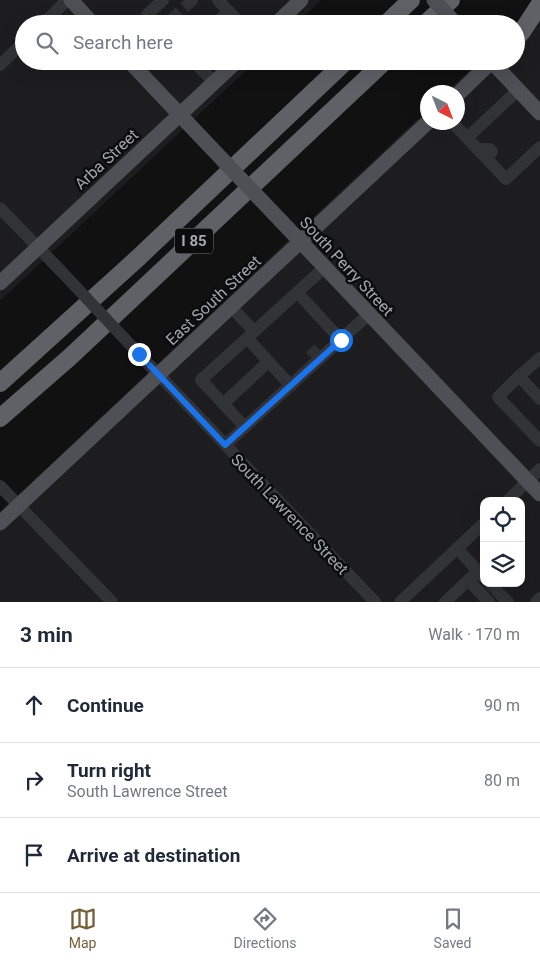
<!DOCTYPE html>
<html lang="en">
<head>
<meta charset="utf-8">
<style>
  body { margin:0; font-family:Roboto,sans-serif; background:#f6f6f7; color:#1f2937 }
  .controls { position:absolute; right:15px; bottom:15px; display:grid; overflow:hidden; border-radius:10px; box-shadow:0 5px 20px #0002 }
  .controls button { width:45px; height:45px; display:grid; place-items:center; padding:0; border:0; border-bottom:1px solid #e0e1e3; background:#fff; color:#1f2937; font:25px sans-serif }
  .compass { position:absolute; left:420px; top:85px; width:45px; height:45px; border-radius:50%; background:#fff; box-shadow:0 5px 20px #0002; rotate:138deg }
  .stop { position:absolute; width:15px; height:15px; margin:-11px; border:4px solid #1a73e8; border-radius:50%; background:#fff }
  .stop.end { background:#1a73e8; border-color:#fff; box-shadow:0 1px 5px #0008 }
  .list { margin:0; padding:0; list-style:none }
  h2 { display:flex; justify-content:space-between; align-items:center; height:65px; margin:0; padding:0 20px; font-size:21px }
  h2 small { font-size:16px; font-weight:400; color:#747a83 }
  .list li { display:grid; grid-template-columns:32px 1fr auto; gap:15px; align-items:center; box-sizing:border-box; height:75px; padding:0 20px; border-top:1px solid #e0e1e3 }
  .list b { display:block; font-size:19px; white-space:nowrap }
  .list p { margin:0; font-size:16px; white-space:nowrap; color:#747a83 }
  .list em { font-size:16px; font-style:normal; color:#747a83 }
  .icon { flex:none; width:28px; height:28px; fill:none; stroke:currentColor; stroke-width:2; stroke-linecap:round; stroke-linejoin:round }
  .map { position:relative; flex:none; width:540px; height:602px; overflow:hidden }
  .search { position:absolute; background:#fff; box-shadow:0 5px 20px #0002; left:15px; right:15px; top:15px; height:55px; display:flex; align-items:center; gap:12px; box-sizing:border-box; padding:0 18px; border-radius:28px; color:#747a83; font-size:19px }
  .sheet { height:290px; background:#fff }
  nav { display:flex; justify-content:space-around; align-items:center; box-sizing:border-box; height:70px; border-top:1px solid #e0e1e3; background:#fff; font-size:14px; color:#747a83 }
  nav a { display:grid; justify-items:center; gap:2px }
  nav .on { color:#755f39 }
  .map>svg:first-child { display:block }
  .built { fill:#1d1d1f; fill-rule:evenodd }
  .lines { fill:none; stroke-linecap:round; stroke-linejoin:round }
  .minor-tunnel { stroke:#2e2f32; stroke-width:12; stroke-dasharray:12 6; stroke-linecap:butt }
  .minor { stroke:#323337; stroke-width:12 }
  .major { stroke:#4e5055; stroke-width:15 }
  .highway { stroke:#5f6167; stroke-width:18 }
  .minor-bridge { stroke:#323337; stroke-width:12 }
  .major-bridge { stroke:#4e5055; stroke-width:15 }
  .route { stroke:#1a73e8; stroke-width:6 }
  .labels { text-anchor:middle; stroke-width:5; stroke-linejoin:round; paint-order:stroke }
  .shield { fill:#0c0c0d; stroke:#767980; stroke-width:1 }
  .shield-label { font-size:15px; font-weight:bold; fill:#a3a8b1 }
  .street-label { font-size:16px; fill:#a3a8b1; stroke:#0c0c0d }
</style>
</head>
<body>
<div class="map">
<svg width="540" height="602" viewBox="0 0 540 602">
  <rect width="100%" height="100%" fill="#111112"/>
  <path class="built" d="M 0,0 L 321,0 L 296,24 L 24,24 L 24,61 L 256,61 L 0,301 Z
    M 540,4 L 540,602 L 0,602 L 0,512 L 427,110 L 428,122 L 458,122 L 458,92 L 446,92 L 479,61 L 516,61 L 516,26 ZM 484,501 L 521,501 L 521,583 L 484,583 Z"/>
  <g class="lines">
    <path class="minor-tunnel" d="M 171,20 L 190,2
      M 310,357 L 319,348
      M 490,583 L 498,592"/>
    <path class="minor" d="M 218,0 L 241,24
      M 190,2 L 192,0
      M 43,24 L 67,0
      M 156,24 L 147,15 L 163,0
      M 167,24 L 171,20
      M 215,24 L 229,11
      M 193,61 L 214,82
      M 0,65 L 24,42
      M 452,122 L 506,179 L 540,147
      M 467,138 L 518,90
      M 477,149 L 490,149 L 492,152
      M 0,208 L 60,270
      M 297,292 L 341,340
      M 231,307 L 254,331
      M 247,338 L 291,386
      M 139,354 L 375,602
      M 519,376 L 540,358
      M 540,399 L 519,376 L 498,397 L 540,441
      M 223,404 L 268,362
      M 245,427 L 201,380 L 325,267
      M 225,445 L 369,314
      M 0,486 L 112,602
      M 507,501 L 540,469
      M 457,548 L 482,576
      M 468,580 L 489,602
      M 498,592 L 508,602
      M 400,602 L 484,523
      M 445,602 L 478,571
      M 536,602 L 540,598"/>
    <path class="major" d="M 71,0 L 93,24
      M 276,24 L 301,0
      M 129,61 L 200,136
      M 491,61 L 540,113
      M 458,94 L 492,61
      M 281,221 L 540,494
      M 0,283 L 237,61
      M 0,523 L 428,122"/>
    <path class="highway" d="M 386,24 L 411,0
      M 425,24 L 451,0
      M 521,33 L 540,4
      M 0,383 L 139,257 L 346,61
      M 0,418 L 70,357 L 385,61"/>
    <path class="minor-bridge" d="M 60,270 L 139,354"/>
    <path class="major-bridge" d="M 434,0 L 456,24
      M 200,136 L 281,221"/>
  </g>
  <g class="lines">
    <path class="route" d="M 139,354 L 225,445 L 341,340"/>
  </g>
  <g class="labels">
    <rect class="shield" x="175" y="228.5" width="38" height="25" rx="4"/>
    <g class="shield-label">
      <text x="194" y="246">I 85</text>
    </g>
    <g class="street-label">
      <text transform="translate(106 159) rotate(-43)" y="6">Arba Street</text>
      <text transform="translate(347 266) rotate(47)" y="6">South Perry Street</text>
      <text transform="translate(213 300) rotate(-43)" y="6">East South Street</text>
      <text transform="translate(290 514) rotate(46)" y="6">South Lawrence Street</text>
    </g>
  </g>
</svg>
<div class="controls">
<button><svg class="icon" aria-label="locate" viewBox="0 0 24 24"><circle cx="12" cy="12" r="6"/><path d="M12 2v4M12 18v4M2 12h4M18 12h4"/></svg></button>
<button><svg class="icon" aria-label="layers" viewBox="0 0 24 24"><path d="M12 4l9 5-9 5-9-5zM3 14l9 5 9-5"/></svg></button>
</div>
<svg class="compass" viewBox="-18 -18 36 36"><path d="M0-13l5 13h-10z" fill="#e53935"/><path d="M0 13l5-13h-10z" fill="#747a83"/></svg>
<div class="stop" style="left:341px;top:340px"></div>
<div class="stop end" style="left:139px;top:354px"></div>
<div class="search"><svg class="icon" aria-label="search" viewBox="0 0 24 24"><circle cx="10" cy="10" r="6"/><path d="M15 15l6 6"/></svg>Search here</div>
</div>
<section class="sheet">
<h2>3 min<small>Walk · 170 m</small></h2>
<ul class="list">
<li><svg class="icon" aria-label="ahead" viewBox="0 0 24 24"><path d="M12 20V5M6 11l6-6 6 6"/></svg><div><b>Continue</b></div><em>90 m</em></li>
<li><svg class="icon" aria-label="right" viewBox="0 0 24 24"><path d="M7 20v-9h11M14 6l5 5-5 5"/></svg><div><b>Turn right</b><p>South Lawrence Street</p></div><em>80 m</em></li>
<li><svg class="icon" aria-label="arrive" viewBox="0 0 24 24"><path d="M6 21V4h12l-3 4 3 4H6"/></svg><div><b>Arrive at destination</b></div></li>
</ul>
</section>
<nav>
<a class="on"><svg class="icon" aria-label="map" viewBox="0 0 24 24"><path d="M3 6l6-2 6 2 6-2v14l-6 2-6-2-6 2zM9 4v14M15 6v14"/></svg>Map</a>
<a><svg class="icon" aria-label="directions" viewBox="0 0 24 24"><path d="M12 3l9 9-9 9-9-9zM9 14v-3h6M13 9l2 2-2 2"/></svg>Directions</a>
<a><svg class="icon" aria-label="saved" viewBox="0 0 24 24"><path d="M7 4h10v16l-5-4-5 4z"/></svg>Saved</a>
</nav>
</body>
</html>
